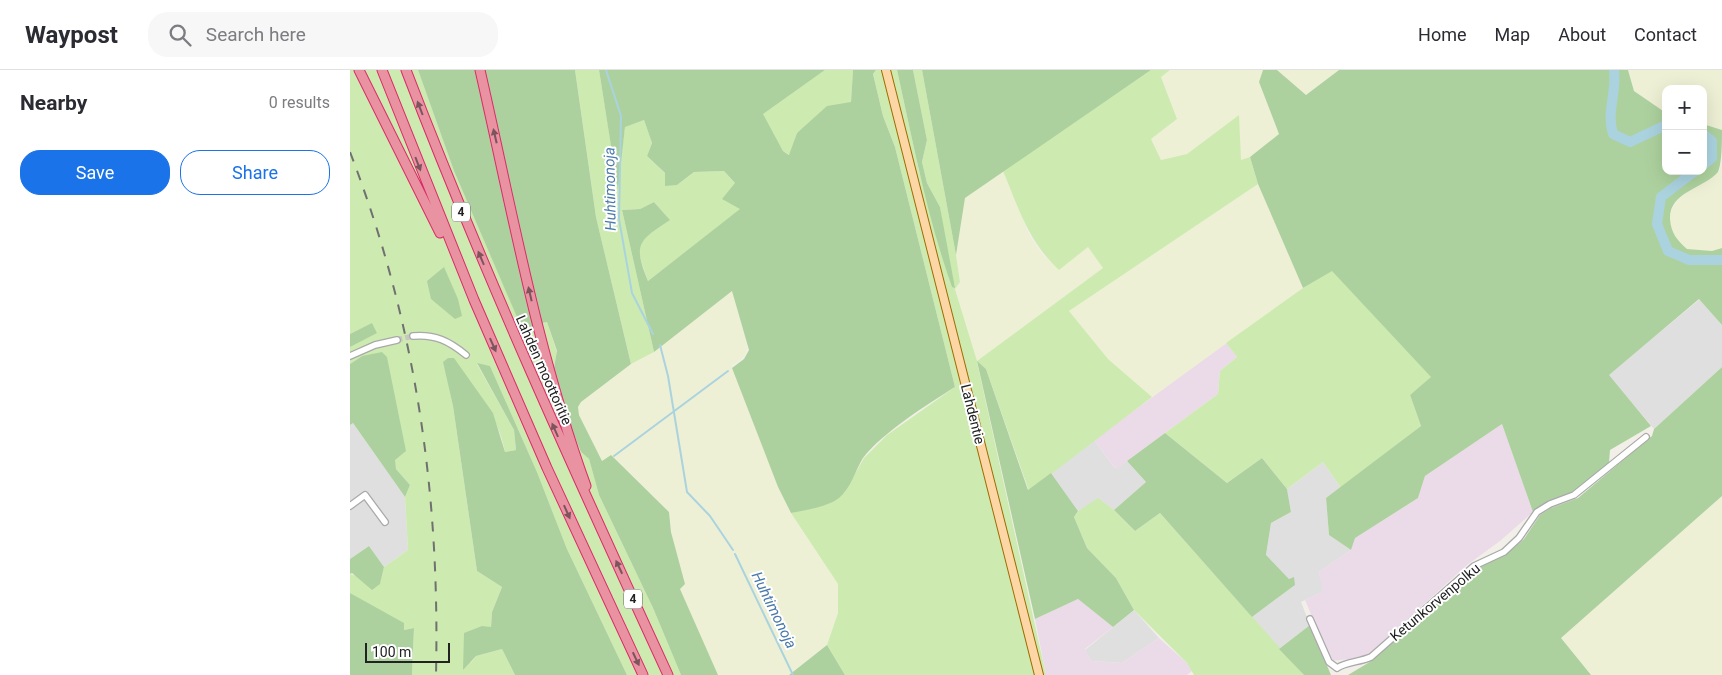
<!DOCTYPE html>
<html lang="en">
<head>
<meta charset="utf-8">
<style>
  body { margin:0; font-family:Roboto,sans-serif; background:#f7f7f7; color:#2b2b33 }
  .controls { position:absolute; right:15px; top:15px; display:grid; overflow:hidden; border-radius:10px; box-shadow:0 5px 20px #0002 }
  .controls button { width:45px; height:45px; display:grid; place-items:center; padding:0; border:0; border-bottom:1px solid #e1e1e2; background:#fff; color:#2b2b33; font:25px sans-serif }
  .scale { position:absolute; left:15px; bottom:12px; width:85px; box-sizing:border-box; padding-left:5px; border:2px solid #222; border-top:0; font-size:14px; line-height:18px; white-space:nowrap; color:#222; -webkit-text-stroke:4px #fff; paint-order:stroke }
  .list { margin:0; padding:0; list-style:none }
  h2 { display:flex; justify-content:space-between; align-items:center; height:65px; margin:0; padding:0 20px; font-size:21px }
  h2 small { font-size:16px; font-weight:400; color:#7c7c81 }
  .actions { display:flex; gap:10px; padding:15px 20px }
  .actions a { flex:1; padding:11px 0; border:1px solid #1a73e8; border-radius:20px; text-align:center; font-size:18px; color:#1a73e8 }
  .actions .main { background:#1a73e8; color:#fff }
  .icon { flex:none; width:28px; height:28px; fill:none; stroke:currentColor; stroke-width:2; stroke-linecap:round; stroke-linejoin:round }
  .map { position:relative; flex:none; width:1372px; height:605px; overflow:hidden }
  header { display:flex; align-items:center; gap:30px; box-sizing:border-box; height:70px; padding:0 25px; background:#fff; border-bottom:1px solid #e1e1e2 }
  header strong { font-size:24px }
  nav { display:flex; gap:28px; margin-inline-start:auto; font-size:18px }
  .search { width:350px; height:45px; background:#f7f7f7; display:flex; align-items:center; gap:12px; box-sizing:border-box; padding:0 18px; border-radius:20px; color:#7c7c81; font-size:19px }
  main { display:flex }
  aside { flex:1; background:#fff }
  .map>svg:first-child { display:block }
  .residential { fill:#e0dfdf }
  .industrial { fill:#ebdbe8 }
  .farmland { fill:#eef0d5 }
  .grass { fill:#cdebb0 }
  .forest { fill:#add19e }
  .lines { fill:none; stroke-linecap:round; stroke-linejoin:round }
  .stream { stroke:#aad3df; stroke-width:2 }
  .river { stroke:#aad3df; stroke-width:10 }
  .minor-tunnel { stroke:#c8c6c1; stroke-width:5.5; stroke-dasharray:5.5 3; stroke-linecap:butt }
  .minor-casing { stroke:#a9a9a9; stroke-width:8 }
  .major-casing { stroke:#a06b00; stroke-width:10 }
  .highway-casing { stroke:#dc2a67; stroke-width:11 }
  .minor { stroke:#fff; stroke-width:5.5 }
  .major { stroke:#fcd6a4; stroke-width:8 }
  .highway { stroke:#e892a2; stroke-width:9 }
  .rail { stroke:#707070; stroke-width:2; stroke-dasharray:10 10; stroke-linecap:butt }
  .oneway { fill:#7b545c }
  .labels { text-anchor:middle; stroke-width:4; stroke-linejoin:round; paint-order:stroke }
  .shield { fill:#fff; stroke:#646464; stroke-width:1 }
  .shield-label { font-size:12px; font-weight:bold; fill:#222 }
  .street-label { font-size:14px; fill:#222; stroke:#fff }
  .water-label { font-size:15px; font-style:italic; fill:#4a7aab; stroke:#fff }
</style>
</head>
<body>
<header>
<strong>Waypost</strong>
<div class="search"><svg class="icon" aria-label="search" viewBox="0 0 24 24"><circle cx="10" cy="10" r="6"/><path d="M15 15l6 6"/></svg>Search here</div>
<nav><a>Home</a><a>Map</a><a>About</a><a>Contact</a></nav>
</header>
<main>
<aside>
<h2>Nearby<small>0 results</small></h2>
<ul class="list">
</ul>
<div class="actions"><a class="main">Save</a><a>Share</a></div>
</aside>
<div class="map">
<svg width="1372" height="605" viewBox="0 0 1372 605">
  <rect width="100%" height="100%" fill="#f2efe9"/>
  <path class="residential" d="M 1350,229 L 1372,255 L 1372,297 L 1304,359 L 1258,305 Z
    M 3,353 L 55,427 L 58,480 L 34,497 L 19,476 L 0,489 L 0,355 Z
    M 744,370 L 765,398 L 777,391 L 796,412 L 764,440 L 748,429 L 728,441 L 701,403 Z
    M 973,392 L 991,418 L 976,428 L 979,465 L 1001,480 L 969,502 L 974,521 L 951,532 L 960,555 L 929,579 L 902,547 L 945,515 L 916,486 L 921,453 L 941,442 L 937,419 Z
    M 784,540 L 809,568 L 772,593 L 741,591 L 735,580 Z"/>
  <path class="industrial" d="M 876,273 L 887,287 L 870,301 L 868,324 L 766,399 L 744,370 Z
    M 1152,354 L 1183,442 L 1150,471 L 1117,495 L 1020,583 L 1009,588 L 981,591 L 955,530 L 973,521 L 969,502 L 1001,480 L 1004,468 L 1068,428 L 1075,406 Z
    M 728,529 L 763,557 L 735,579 L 741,591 L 772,593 L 809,568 L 837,593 L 842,601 L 837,605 L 696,605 L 685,549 Z"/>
  <path class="farmland" d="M 820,0 L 913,0 L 909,12 L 929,64 L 900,87 L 891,91 L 888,46 L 837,84 L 811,90 L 801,69 L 827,49 L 811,6 Z
    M 927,0 L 989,0 L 956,25 Z
    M 1278,0 L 1372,0 L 1372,60 L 1353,54 L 1353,19 L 1316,19 L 1316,43 L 1284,21 Z
    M 1372,92 L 1372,178 L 1362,181 L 1337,179 L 1324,167 L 1320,155 L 1320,142 L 1328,129 L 1369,102 Z
    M 653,101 L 680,166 L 692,184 L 709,199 L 738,177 L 753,198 L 627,291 L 605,218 L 610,212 L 606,185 L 615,128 Z
    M 908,114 L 953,218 L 802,327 L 758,289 L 719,241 Z
    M 382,220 L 398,278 L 394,287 L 382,296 L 428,417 L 441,443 L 488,514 L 488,543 L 477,575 L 438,605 L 368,605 L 329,518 L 319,442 L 261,385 L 252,392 L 229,345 L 228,337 L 231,332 L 281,294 L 304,282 Z
    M 1372,426 L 1372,605 L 1241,605 L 1211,568 Z"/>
  <path class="grass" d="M 0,0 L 68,0 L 104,101 L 176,267 L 183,255 L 197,252 L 207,282 L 203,303 L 231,382 L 239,389 L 249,425 L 303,538 L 331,605 L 277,605 L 217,479 L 187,402 L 140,296 L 127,294 L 164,360 L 166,380 L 155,382 C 147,341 125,321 103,288 L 94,292 L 103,336 L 127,501 L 152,517 L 142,542 L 141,557 L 120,594 L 126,586 L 152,579 L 165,605 L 62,605 L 64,558 L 54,560 L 0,523 L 0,504 L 30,513 L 34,497 L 58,480 L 55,427 L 60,415 L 46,399 L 12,286 L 0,294 L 0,277 L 22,254 L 0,264 Z
    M 225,0 L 249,0 L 268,117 L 275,56 L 294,50 L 302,73 L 297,86 L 327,115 L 344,102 L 374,101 L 385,113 L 391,139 L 298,211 C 283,169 286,175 319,149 L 304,132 L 290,139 L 272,140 L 304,282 L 281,294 L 246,147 Z
    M 475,0 L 503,0 L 501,33 L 447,63 L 440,85 L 433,81 L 412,44 Z
    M 526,0 L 547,0 L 569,101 L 602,217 L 590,137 L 577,113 L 572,92 L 577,70 L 563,0 L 572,0 L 606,185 L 610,212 L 605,219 L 627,291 L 753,198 L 738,177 L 709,200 C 678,171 669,139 653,101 L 801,0 L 820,0 L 811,7 L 827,49 L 801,69 L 811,90 L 837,84 L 889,45 L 891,90 L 900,87 L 908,114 L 719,241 L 758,289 L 802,327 L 679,421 L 636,299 L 627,292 L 696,605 L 495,605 L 477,575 L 488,543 L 488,514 L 441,443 L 462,438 L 494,423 L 514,388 L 537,365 L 605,317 L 545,77 L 533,46 L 523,4 Z
    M 982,200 L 1082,307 L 1060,325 L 1071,356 L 991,418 L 973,392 L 937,419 L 912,388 L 877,413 L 815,363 L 868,324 L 870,301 L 887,287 L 876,273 L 953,218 Z
    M 748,428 L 764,440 L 785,461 L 810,443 L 954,605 L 844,605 L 837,593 L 784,540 L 766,508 L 737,478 L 724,447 L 728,441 Z"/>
  <path class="forest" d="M 68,0 L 225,0 L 246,147 L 281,294 L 231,332 L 228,337 L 229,345 L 252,391 L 261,385 L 319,442 L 321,462 L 335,514 L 330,519 L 368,605 L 331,605 L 303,538 L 249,425 L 239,389 L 231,382 L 215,343 L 203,303 L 207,281 L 197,252 L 183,255 L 180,265 L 176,268 L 104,101 Z
    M 249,0 L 475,0 L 413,44 L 433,81 L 439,85 L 447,63 L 477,36 L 501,32 L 503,0 L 526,0 L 523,4 L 533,46 L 545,77 L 605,317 C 578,334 532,363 513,388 C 505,401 501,418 489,428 C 477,437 456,440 441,443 L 428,417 L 382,298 L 394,289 L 399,280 L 382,221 L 304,282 L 272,140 L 290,139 L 304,132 L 320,150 C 288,171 283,174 298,211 L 390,139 L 372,129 L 385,113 L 374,101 L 344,102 L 327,115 L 315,116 L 315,103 L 297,86 L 302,73 L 294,50 L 275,57 L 268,120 Z
    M 547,0 L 563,0 L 577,70 L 572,92 L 577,113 L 590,137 L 605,218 L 602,217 C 577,147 563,72 547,0 Z
    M 572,0 L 801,0 L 615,128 L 606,185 Z
    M 913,0 L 927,0 L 956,25 L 989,0 L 1278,0 L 1284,21 L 1316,43 L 1316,101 L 1353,101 L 1353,54 L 1372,60 C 1372,71 1372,93 1368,102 C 1353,119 1319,122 1320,149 C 1321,163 1327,170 1337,179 L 1362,181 L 1372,178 L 1372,255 L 1349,229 L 1259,305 L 1301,356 L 1260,380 L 1259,393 L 1222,422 L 1198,431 L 1183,442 L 1152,354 L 1075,406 L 1068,428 L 1005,468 L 1001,480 L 979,465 L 976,428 L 1071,356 L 1060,325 L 1081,307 L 982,201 L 953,218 L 908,114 L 900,87 L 929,64 L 909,12 Z
    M 94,197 L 108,229 L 112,246 L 105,249 L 81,229 L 77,211 Z
    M 22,253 L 27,263 L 0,277 L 0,264 Z
    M 32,282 L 37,287 L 56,381 L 45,390 L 46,399 L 60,415 L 55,427 L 3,353 L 0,355 L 0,294 L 12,286 Z
    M 98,288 L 104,288 L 143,343 L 155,382 L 166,380 L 164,360 L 127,293 L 140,296 L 187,402 L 217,479 L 277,605 L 165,605 L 152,579 L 126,586 L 113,600 L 114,563 L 132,556 L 141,557 L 142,542 L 152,517 L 127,501 L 103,336 L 93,292 Z
    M 627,291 L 636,299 L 678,420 L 701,403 L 728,441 L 724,447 L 737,478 L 766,508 L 784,540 L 763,557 L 728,529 L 685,549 Z
    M 1372,297 L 1372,426 L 1211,568 L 1241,605 L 998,605 L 1023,590 L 1126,498 L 1156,485 L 1174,469 L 1190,445 L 1201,438 L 1228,428 L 1302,366 L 1304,359 Z
    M 815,363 L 877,413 L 912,388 L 937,419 L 941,442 L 921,453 L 916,485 L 939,509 L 944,507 L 945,515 L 902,547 L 810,443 L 785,461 L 764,440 L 796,412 L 777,391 Z
    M 19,476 L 34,497 L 30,514 L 22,520 L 2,503 L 0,504 L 0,489 Z
    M 0,523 L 54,553 L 54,560 L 64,558 L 62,605 L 0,605 Z
    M 960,555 L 981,605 L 954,605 L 929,579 Z
    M 477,575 L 495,605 L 438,605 L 439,605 Z"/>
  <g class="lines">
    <path class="stream" d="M 256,0 L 271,46 L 269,149 L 282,223 L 303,264
      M 310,275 L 318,306 L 337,422 L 360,446 L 383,480
      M 264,386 L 378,301
      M 385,484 L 443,605"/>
    <path class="river" d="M 1264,0 C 1267,23 1256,42 1263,64 L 1280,72 L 1316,55
      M 1353,64 L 1362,71 L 1362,88 L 1353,95
      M 1345,101 L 1311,127 L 1307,154 L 1318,181 L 1339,190 L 1372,190"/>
    <path class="minor-tunnel" d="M 47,270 L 63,266"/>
    <defs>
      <path id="minor" d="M 63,266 C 85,264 99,271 116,285
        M 0,286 L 25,275 L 47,270
        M 0,436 L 15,425 L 35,452
        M 960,549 L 979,592 L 987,598
        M 987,598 C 996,592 1010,592 1021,587 L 1124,496 L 1154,482 L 1169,468 L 1187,442 L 1200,434 L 1224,425 L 1296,367"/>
      <path id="major" d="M 536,0 L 689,605"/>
      <path id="highway" d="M 9,0 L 90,163
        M 32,0 L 124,230 L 197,398 L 293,605
        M 56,0 C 135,206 226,405 318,605
        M 130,0 C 162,140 187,281 236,416"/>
    </defs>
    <use href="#minor" class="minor-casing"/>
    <use href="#major" class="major-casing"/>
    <use href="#highway" class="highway-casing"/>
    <use href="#minor" class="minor"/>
    <use href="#major" class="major"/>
    <use href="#highway" class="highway"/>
    <path class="rail" d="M 0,82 C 66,254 90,422 86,605"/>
  </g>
  <defs><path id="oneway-solid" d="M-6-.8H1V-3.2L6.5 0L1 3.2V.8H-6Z" transform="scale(1.25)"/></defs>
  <g class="oneway">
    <use href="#oneway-solid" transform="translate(70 38) rotate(-111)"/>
    <use href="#oneway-solid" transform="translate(145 66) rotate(-103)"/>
    <use href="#oneway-solid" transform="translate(68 94) rotate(69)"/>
    <use href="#oneway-solid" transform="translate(131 188) rotate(-113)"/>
    <use href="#oneway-solid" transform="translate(180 224) rotate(-103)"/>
    <use href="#oneway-solid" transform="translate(143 275) rotate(66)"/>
    <use href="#oneway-solid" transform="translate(205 360) rotate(-114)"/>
    <use href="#oneway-solid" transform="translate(217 442) rotate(66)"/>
    <use href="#oneway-solid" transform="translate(269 497) rotate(-115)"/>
    <use href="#oneway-solid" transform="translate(286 589) rotate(65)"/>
  </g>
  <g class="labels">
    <g class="shield">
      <rect x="102" y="132.5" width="18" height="19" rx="4"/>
      <rect x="274" y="519.5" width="18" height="19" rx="4"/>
    </g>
    <g class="shield-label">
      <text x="111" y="146">4</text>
      <text x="283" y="533">4</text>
    </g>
    <g class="street-label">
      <text transform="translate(194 300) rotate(66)" y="5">Lahden moottoritie</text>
      <text transform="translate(623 344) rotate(76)" y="5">Lahdentie</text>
      <text transform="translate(1085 532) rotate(-40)" y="5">Ketunkorvenpolku</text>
    </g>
    <g class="water-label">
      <text transform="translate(260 119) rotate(-91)" y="5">Huhtimonoja</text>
      <text transform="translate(424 540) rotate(64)" y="5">Huhtimonoja</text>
    </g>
  </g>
</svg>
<div class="controls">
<button>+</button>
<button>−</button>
</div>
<div class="scale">100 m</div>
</div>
</main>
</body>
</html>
